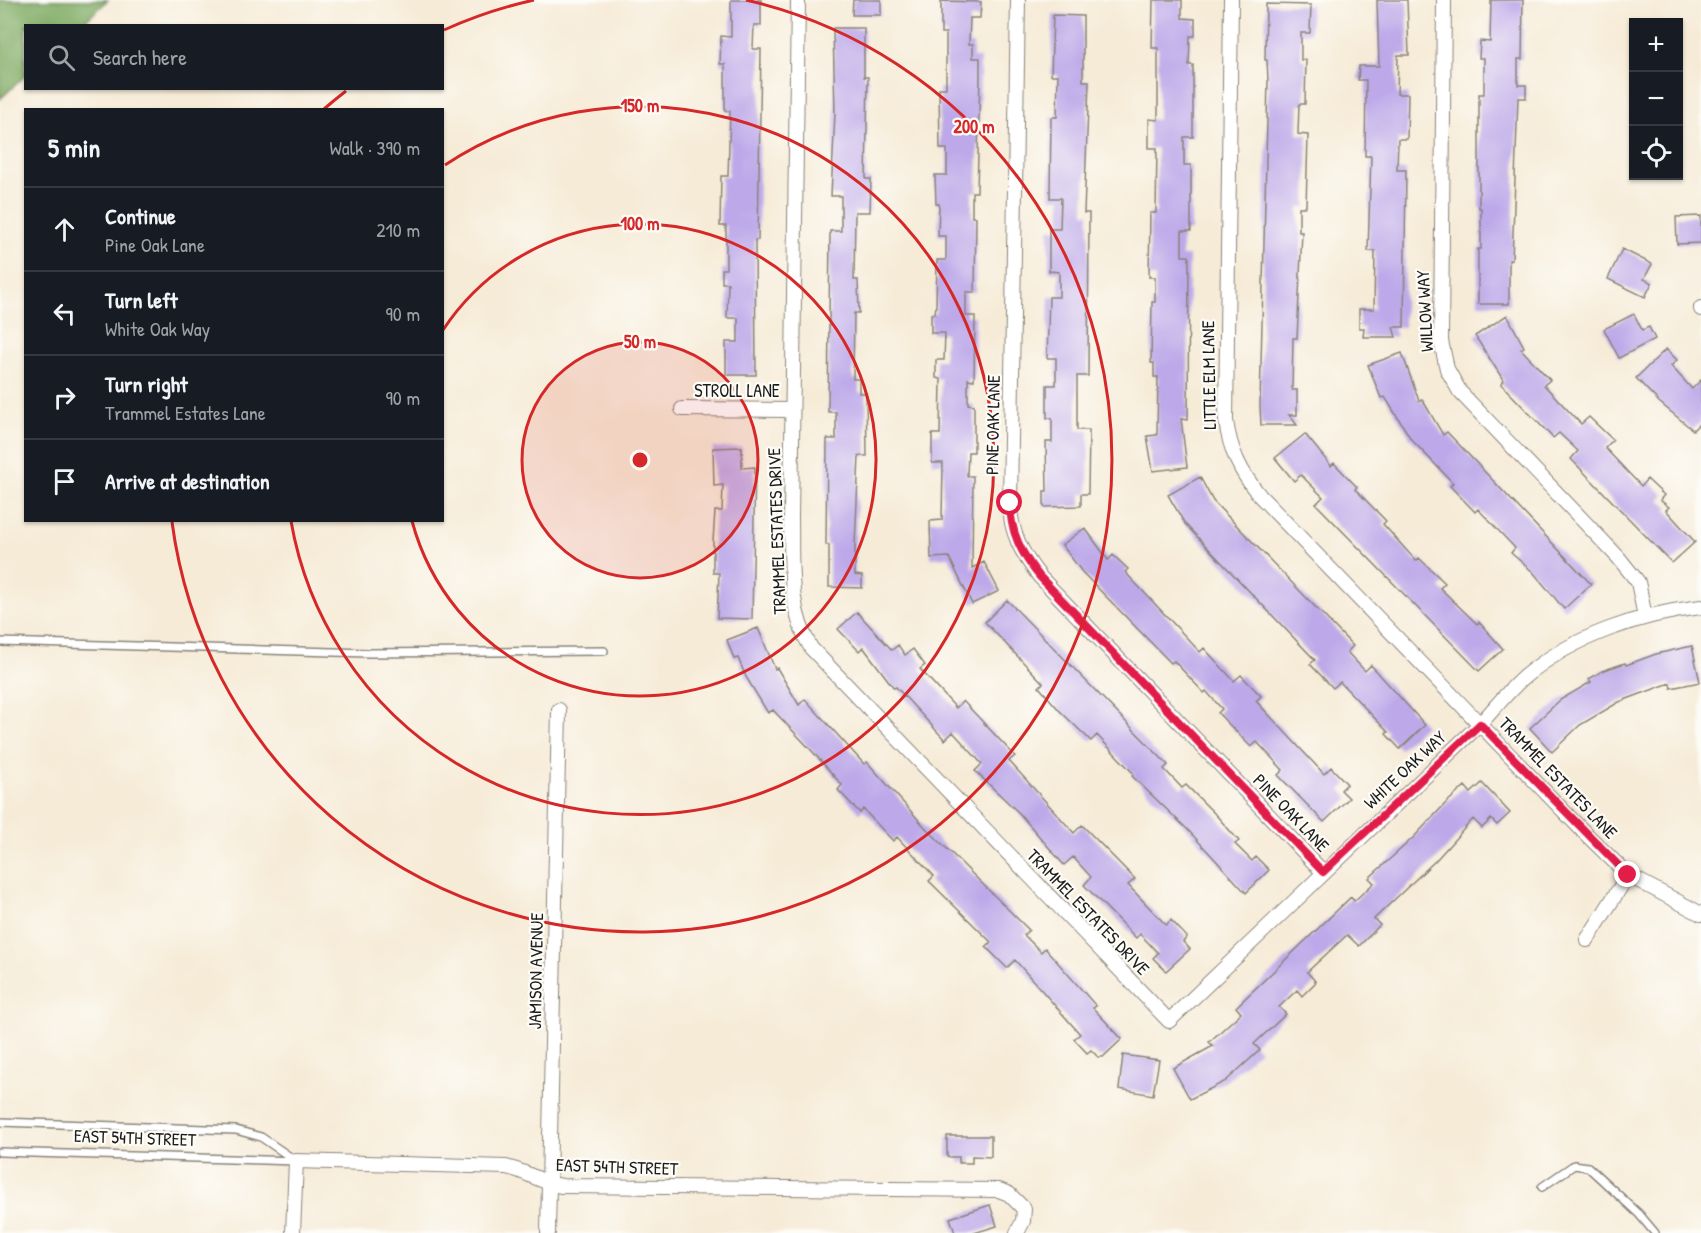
<!DOCTYPE html>
<html lang="en">
<head>
<meta charset="utf-8">
<style>
  body { margin:0; font-family:"Patrick Hand",sans-serif; background:#20242c; color:#f1f3f6 }
  .controls { position:absolute; right:18px; top:18px; display:grid; overflow:hidden; border-radius:0px; box-shadow:0 2px 4px #0004 }
  .controls button { width:54px; height:54px; display:grid; place-items:center; padding:0; border:0; border-bottom:2px solid #363941; background:#171b24; color:#f1f3f6; font:30px sans-serif }
  .stop { position:absolute; width:18px; height:18px; margin:-14px; border:4px solid #e11d48; border-radius:50%; background:#fff }
  .stop.end { background:#e11d48; border-color:#fff; box-shadow:0 2px 6px #0008 }
  .list { margin:0; padding:0; list-style:none }
  h2 { display:flex; justify-content:space-between; align-items:center; height:78px; margin:0; padding:0 24px; font-size:26px }
  h2 small { font-size:20px; font-weight:400; color:#9ea1a6 }
  .list li { display:grid; grid-template-columns:39px 1fr auto; gap:18px; align-items:center; box-sizing:border-box; height:84px; padding:0 24px; border-top:2px solid #363941 }
  .list b { display:block; font-size:22px; white-space:nowrap }
  .list p { margin:0; font-size:20px; white-space:nowrap; color:#9ea1a6 }
  .list em { font-size:20px; font-style:normal; color:#9ea1a6 }
  .icon { flex:none; width:33px; height:33px; fill:none; stroke:currentColor; stroke-width:2; stroke-linecap:round; stroke-linejoin:round }
  .map { position:relative; flex:none; width:1701px; height:1233px; overflow:hidden }
  .search { position:absolute; background:#171b24; box-shadow:0 2px 4px #0004; left:24px; top:24px; width:420px; height:66px; display:flex; align-items:center; gap:15px; box-sizing:border-box; padding:0 21px; border-radius:0px; color:#9ea1a6; font-size:22px }
  .panel { position:absolute; background:#171b24; box-shadow:0 2px 4px #0004; left:24px; top:108px; width:420px; height:414px; border-radius:0px }
  .map>svg:first-child { display:block }
  .forest { fill:#7eaa62; stroke:#4d633f; stroke-width:1.5 }
  .building { fill:#bda9e9 }
  .lines { fill:none; stroke-linecap:round; stroke-linejoin:round }
  .service-casing { stroke:#89847a; stroke-width:10 }
  .minor-casing { stroke:#89847a; stroke-width:16 }
  .service { stroke:#fff; stroke-width:7 }
  .minor { stroke:#fff; stroke-width:14 }
  .route { stroke:#e11d48; stroke-width:8 }
  .ring { fill:none; stroke:#d62828; stroke-width:3 }
  .labels { text-anchor:middle; stroke-width:4.5; stroke-linejoin:round; paint-order:stroke }
  .street-label { font-size:18px; fill:#1c1c1c; stroke:#fdfcf7 }
  .centre { fill:#d62828; stroke:#fdfcf7; stroke-width:3 }
  .ring-label { font-size:18px; text-anchor:middle; font-weight:bold; fill:#d62828; stroke:#fdfcf7; stroke-width:4.5; stroke-linejoin:round; paint-order:stroke }
</style>
</head>
<body>
<div class="map">
<svg width="1701" height="1233" viewBox="0 0 1701 1233">
  <rect width="100%" height="100%" fill="#fdfcf7"/>
  <filter id="ink" filterUnits="userSpaceOnUse"><feTurbulence type="fractalNoise" baseFrequency=".0167" numOctaves="2"/><feDisplacementMap in="SourceGraphic" scale="12" xChannelSelector="R" yChannelSelector="G"/><feConvolveMatrix kernelMatrix="1 2 1 2 8 2 1 2 1" color-interpolation-filters="sRGB"/></filter>
  <filter id="wash" filterUnits="userSpaceOnUse"><feTurbulence type="fractalNoise" baseFrequency=".008" numOctaves="4" result="noise"/><feDisplacementMap in="SourceGraphic" scale="24" xChannelSelector="R" yChannelSelector="G"/><feGaussianBlur stdDeviation="1.35" result="paint"/><feColorMatrix in="noise" values="0 0 0 0 0 0 0 0 0 0 0 0 0 0 0 0 0 1.4 0 .05"/><feComposite in="paint" operator="in"/></filter>
  <g filter="url(#wash)">
    <rect width="100%" height="100%" fill="#f6ebd7"/>
    <path class="forest" d="M 0,0 L 108,0 L 81,25 L 26,26 L 25,76 L 0,99 Z"/>
    <g id="blocks">
      <path class="building" d="M 731,0 L 761,0 L 761,25 L 754,25 L 753,49 L 761,49 L 758,240 L 755,240 L 756,375 L 726,375 L 726,342 L 738,342 L 738,318 L 727,318 L 728,283 L 722,283 L 722,269 L 726,269 L 726,226 L 720,226 L 721,176 L 728,176 L 730,111 L 725,111 L 725,64 L 720,64 L 721,36 L 731,37 Z
        M 853,0 L 881,0 L 881,15 L 852,15 Z
        M 1153,0 L 1182,0 L 1182,18 L 1195,19 L 1195,36 L 1190,36 L 1189,65 L 1193,65 L 1193,137 L 1184,137 L 1184,165 L 1191,165 L 1191,231 L 1182,231 L 1182,256 L 1189,256 L 1188,420 L 1181,419 L 1187,467 L 1153,471 L 1147,436 L 1157,435 L 1158,377 L 1154,377 L 1154,363 L 1151,363 L 1152,302 L 1155,302 L 1155,277 L 1149,277 L 1150,213 L 1156,213 L 1157,148 L 1149,148 L 1149,119 L 1158,120 L 1158,48 L 1152,48 Z
        M 1377,0 L 1407,0 L 1409,55 L 1398,55 L 1397,94 L 1408,94 L 1407,139 L 1398,139 L 1397,170 L 1406,170 L 1404,327 L 1393,327 L 1396,337 L 1363,337 L 1364,328 L 1359,328 L 1359,309 L 1374,309 L 1375,251 L 1368,251 L 1371,156 L 1365,156 L 1366,80 L 1358,80 L 1359,66 L 1379,66 Z
        M 1491,0 L 1523,0 L 1522,59 L 1518,59 L 1518,85 L 1526,85 L 1526,98 L 1518,98 L 1512,260 L 1509,260 L 1509,304 L 1478,304 L 1478,249 L 1481,249 L 1481,208 L 1479,208 L 1479,94 L 1484,94 L 1484,58 L 1479,58 L 1480,41 L 1490,42 Z
        M 941,1 L 981,2 L 980,18 L 970,18 L 969,44 L 973,44 L 973,58 L 980,58 L 980,77 L 977,192 L 972,192 L 972,217 L 976,217 L 975,292 L 966,292 L 966,316 L 975,316 L 974,380 L 968,379 L 968,404 L 974,405 L 974,452 L 968,452 L 967,476 L 973,476 L 972,568 L 984,562 L 999,591 L 972,604 L 949,557 L 931,558 L 930,521 L 942,520 L 943,463 L 932,463 L 932,434 L 940,434 L 941,379 L 936,378 L 936,360 L 944,360 L 945,333 L 931,333 L 931,314 L 935,314 L 936,305 L 937,260 L 946,260 L 946,236 L 938,236 L 939,204 L 936,204 L 935,175 L 947,175 L 947,149 L 940,149 L 939,88 L 946,88 L 946,33 L 941,33 Z
        M 1266,4 L 1311,5 L 1310,33 L 1301,33 L 1301,60 L 1306,60 L 1305,104 L 1299,104 L 1298,134 L 1308,135 L 1306,207 L 1299,207 L 1299,232 L 1302,232 L 1297,338 L 1293,338 L 1292,390 L 1297,390 L 1297,415 L 1289,415 L 1297,425 L 1261,425 L 1260,405 L 1268,80 L 1267,60 L 1265,60 Z
        M 1053,15 L 1083,16 L 1083,81 L 1089,81 L 1084,213 L 1089,213 L 1088,376 L 1077,376 L 1077,430 L 1089,430 L 1088,494 L 1081,494 L 1081,506 L 1044,507 L 1044,491 L 1047,491 L 1046,442 L 1052,442 L 1052,418 L 1047,418 L 1047,385 L 1056,385 L 1056,358 L 1047,358 L 1049,297 L 1059,297 L 1059,272 L 1049,271 L 1049,229 L 1060,229 L 1061,198 L 1050,198 L 1051,117 L 1057,117 L 1058,75 L 1051,75 Z
        M 833,28 L 864,28 L 864,77 L 868,77 L 866,179 L 871,179 L 870,212 L 855,212 L 854,280 L 858,280 L 859,313 L 854,313 L 853,379 L 859,379 L 859,393 L 866,393 L 867,456 L 859,456 L 855,545 L 855,575 L 862,576 L 862,588 L 829,587 L 829,545 L 826,545 L 827,439 L 836,439 L 836,412 L 828,412 L 830,231 L 841,231 L 841,196 L 831,196 L 835,113 Z
        M 1701,216 L 1701,243 L 1677,244 L 1676,217 Z
        M 1622,249 L 1652,264 L 1644,279 L 1652,283 L 1645,297 L 1608,279 Z
        M 1634,314 L 1642,330 L 1649,327 L 1655,339 L 1619,358 L 1604,329 Z
        M 1507,315 L 1524,347 L 1521,349 L 1550,380 L 1544,385 L 1581,424 L 1589,417 L 1613,440 L 1605,448 L 1641,486 L 1647,479 L 1664,495 L 1660,500 L 1669,507 L 1666,510 L 1695,542 L 1672,563 L 1571,459 L 1578,451 L 1559,433 L 1553,438 L 1501,384 L 1504,381 L 1475,336 Z
        M 1666,349 L 1677,360 L 1671,366 L 1692,389 L 1701,380 L 1701,422 L 1693,430 L 1659,402 L 1636,378 Z
        M 1402,353 L 1419,401 L 1422,399 L 1443,435 L 1447,432 L 1591,584 L 1564,609 L 1533,572 L 1511,553 L 1515,548 L 1478,509 L 1475,512 L 1450,486 L 1453,483 L 1411,439 L 1385,397 L 1381,398 L 1368,365 Z
        M 1305,434 L 1331,466 L 1334,463 L 1357,487 L 1355,489 L 1386,521 L 1383,524 L 1416,561 L 1419,558 L 1445,583 L 1440,588 L 1477,624 L 1479,622 L 1503,649 L 1479,671 L 1316,504 L 1323,497 L 1301,475 L 1294,481 L 1275,458 Z
        M 742,447 L 742,468 L 755,467 L 752,619 L 717,618 L 719,573 L 713,573 L 713,541 L 715,511 L 722,511 L 723,485 L 714,486 L 713,448 Z
        M 1200,477 L 1213,501 L 1353,646 L 1347,652 L 1365,671 L 1371,665 L 1425,725 L 1400,749 L 1386,734 L 1388,732 L 1340,682 L 1333,688 L 1310,664 L 1315,660 L 1185,524 L 1168,495 Z
        M 1085,528 L 1108,560 L 1113,555 L 1128,569 L 1125,572 L 1200,652 L 1204,648 L 1234,681 L 1241,675 L 1261,696 L 1256,701 L 1324,774 L 1331,767 L 1347,784 L 1341,790 L 1349,798 L 1324,822 L 1278,775 L 1283,770 L 1257,742 L 1251,747 L 1218,713 L 1222,709 L 1206,691 L 1204,693 L 1174,661 L 1171,663 L 1082,572 L 1062,545 Z
        M 1007,600 L 1168,765 L 1164,769 L 1182,788 L 1186,785 L 1215,814 L 1239,841 L 1235,844 L 1252,861 L 1256,857 L 1269,870 L 1246,893 L 1187,829 L 1132,776 L 1134,774 L 1097,735 L 1091,741 L 1060,711 L 1039,687 L 1043,683 L 985,622 Z
        M 857,612 L 892,650 L 898,645 L 905,655 L 913,649 L 925,665 L 920,669 L 956,708 L 963,701 L 1015,756 L 1009,761 L 1074,833 L 1082,825 L 1135,879 L 1128,885 L 1166,925 L 1171,920 L 1187,937 L 1183,942 L 1190,949 L 1166,971 L 1153,958 L 1158,953 L 1140,934 L 1136,938 L 1084,885 L 1091,877 L 1073,857 L 1064,865 L 1019,813 L 975,771 L 982,764 L 953,732 L 945,740 L 896,687 L 894,688 L 863,647 L 859,651 L 838,629 Z
        M 758,628 L 775,669 L 777,668 L 799,705 L 805,699 L 864,764 L 867,762 L 924,826 L 1029,930 L 1024,935 L 1041,952 L 1045,948 L 1096,1006 L 1093,1008 L 1122,1039 L 1103,1057 L 1098,1057 L 1091,1050 L 1087,1053 L 1074,1039 L 1080,1034 L 1015,960 L 1007,968 L 986,947 L 991,942 L 929,881 L 934,876 L 897,837 L 893,841 L 863,809 L 860,813 L 838,790 L 842,785 L 812,751 L 773,710 L 768,713 L 746,677 L 738,658 L 734,659 L 727,640 Z
        M 1692,646 L 1700,682 L 1671,688 L 1670,683 L 1619,702 L 1580,725 L 1552,752 L 1530,728 L 1560,700 L 1591,682 L 1589,679 L 1602,671 L 1625,663 L 1626,665 L 1656,654 Z
        M 1482,783 L 1510,813 L 1497,825 L 1491,819 L 1482,828 L 1473,819 L 1436,860 L 1374,919 L 1380,925 L 1359,946 L 1347,935 L 1307,972 L 1316,982 L 1302,996 L 1297,990 L 1279,1007 L 1286,1014 L 1254,1044 L 1260,1050 L 1226,1081 L 1190,1099 L 1173,1068 L 1213,1046 L 1209,1042 L 1241,1013 L 1236,1007 L 1351,897 L 1354,901 L 1374,883 L 1369,878 L 1414,837 L 1445,804 L 1465,786 L 1471,793 Z
        M 1123,1055 L 1159,1060 L 1153,1095 L 1119,1089 Z
        M 947,1136 L 991,1136 L 991,1157 L 972,1156 L 972,1163 L 959,1163 L 959,1157 L 947,1157 Z
        M 990,1205 L 997,1226 L 974,1233 L 955,1233 L 950,1218 Z"/>
    </g>
  </g>
  <g filter="url(#ink)">
    <use href="#blocks" fill-opacity="0" stroke="#89847a" stroke-width="1.5"/>
    <g class="lines">
      <defs>
        <path id="service" d="M 0,642 L 368,653 L 604,651
          M 0,1122 L 236,1130 L 261,1137 L 296,1161
          M 0,1152 L 296,1161
          M 1542,1187 L 1574,1165 L 1588,1167 L 1639,1214 L 1655,1233"/>
        <path id="minor" d="M 798,0 L 791,517 C 792,562 787,608 811,648 L 1169,1021 L 1480,724 C 1494,709 1508,691 1524,677 C 1572,637 1639,614 1701,607
          M 1018,0 L 1010,503 C 1010,532 1022,554 1040,577 L 1323,872
          M 1231,0 L 1226,421 C 1230,451 1241,473 1260,496 L 1582,830 L 1628,875 L 1701,914
          M 1444,0 L 1441,341 L 1447,369 L 1460,392 L 1618,557 L 1638,582 L 1645,617
          M 1701,308 L 1701,309
          M 682,409 L 792,410
          M 1587,940 L 1628,875
          M 293,1233 L 296,1161 L 506,1167 C 526,1171 542,1183 562,1186 L 999,1190 L 1009,1194 L 1024,1209 L 1023,1221 L 1017,1233
          M 548,1233 L 559,710"/>
      </defs>
      <use href="#service" class="service-casing"/>
      <use href="#minor" class="minor-casing"/>
      <use href="#service" class="service"/>
      <use href="#minor" class="minor"/>
    </g>
  </g>
  <g class="lines" filter="url(#ink)">
    <path class="route" d="M 1010,503 C 1010,532 1022,555 1040,577 L 1323,872 L 1480,724 L 1628,875"/>
  </g>
  <circle cx="640" cy="460" r="118" fill="#d62828" fill-opacity=".12"/>
  <g class="ring">
    <circle cx="640" cy="460" r="118"/>
    <path d="M443 330A236 236 0 1 1 412 521"/>
    <path d="M445 165A354 354 0 1 1 291 521"/>
    <path d="M324 109A472 472 0 0 1 346 91M444 30A472 472 0 0 1 534 0M746 0A472 472 0 1 1 172 522"/>
  </g>
  <g class="labels">
    <g class="street-label">
      <text transform="translate(1425 311) rotate(-93)" y="6">WILLOW WAY</text>
      <text transform="translate(1209 375) rotate(-91)" y="6">LITTLE ELM LANE</text>
      <text x="737" y="397">STROLL LANE</text>
      <text transform="translate(993 425) rotate(-89)" y="6">PINE OAK LANE</text>
      <text transform="translate(777 531) rotate(-92)" y="6">TRAMMEL ESTATES DRIVE</text>
      <text transform="translate(1405 770) rotate(-43)" y="6">WHITE OAK WAY</text>
      <text transform="translate(1558 778) rotate(46)" y="6">TRAMMEL ESTATES LANE</text>
      <text transform="translate(1291 813) rotate(46)" y="6">PINE OAK LANE</text>
      <text transform="translate(1088 912) rotate(46)" y="6">TRAMMEL ESTATES DRIVE</text>
      <text transform="translate(536 971) rotate(-89)" y="6">JAMISON AVENUE</text>
      <text transform="translate(135 1138) rotate(2)" y="6">EAST 54TH STREET</text>
      <text transform="translate(617 1167) rotate(2)" y="6">EAST 54TH STREET</text>
    </g>
  </g>
  <circle cx="640" cy="460" r="9" class="centre"/>
  <g class="ring-label">
    <text x="640" y="112">150 m</text>
    <text x="974" y="133">200 m</text>
    <text x="640" y="230">100 m</text>
    <text x="640" y="348">50 m</text>
  </g>
</svg>
<div class="controls">
<button>+</button>
<button>−</button>
<button><svg class="icon" aria-label="locate" viewBox="0 0 24 24"><circle cx="12" cy="12" r="6"/><path d="M12 2v4M12 18v4M2 12h4M18 12h4"/></svg></button>
</div>
<div class="stop" style="left:1010px;top:503px"></div>
<div class="stop end" style="left:1628px;top:875px"></div>
<div class="search"><svg class="icon" aria-label="search" viewBox="0 0 24 24"><circle cx="10" cy="10" r="6"/><path d="M15 15l6 6"/></svg>Search here</div>
<section class="panel">
<h2>5 min<small>Walk · 390 m</small></h2>
<ul class="list">
<li><svg class="icon" aria-label="ahead" viewBox="0 0 24 24"><path d="M12 20V5M6 11l6-6 6 6"/></svg><div><b>Continue</b><p>Pine Oak Lane</p></div><em>210 m</em></li>
<li><svg class="icon" aria-label="left" viewBox="0 0 24 24"><path d="M17 20v-9H6M10 6l-5 5 5 5"/></svg><div><b>Turn left</b><p>White Oak Way</p></div><em>90 m</em></li>
<li><svg class="icon" aria-label="right" viewBox="0 0 24 24"><path d="M7 20v-9h11M14 6l5 5-5 5"/></svg><div><b>Turn right</b><p>Trammel Estates Lane</p></div><em>90 m</em></li>
<li><svg class="icon" aria-label="arrive" viewBox="0 0 24 24"><path d="M6 21V4h12l-3 4 3 4H6"/></svg><div><b>Arrive at destination</b></div></li>
</ul>
</section>
</div>
</body>
</html>
